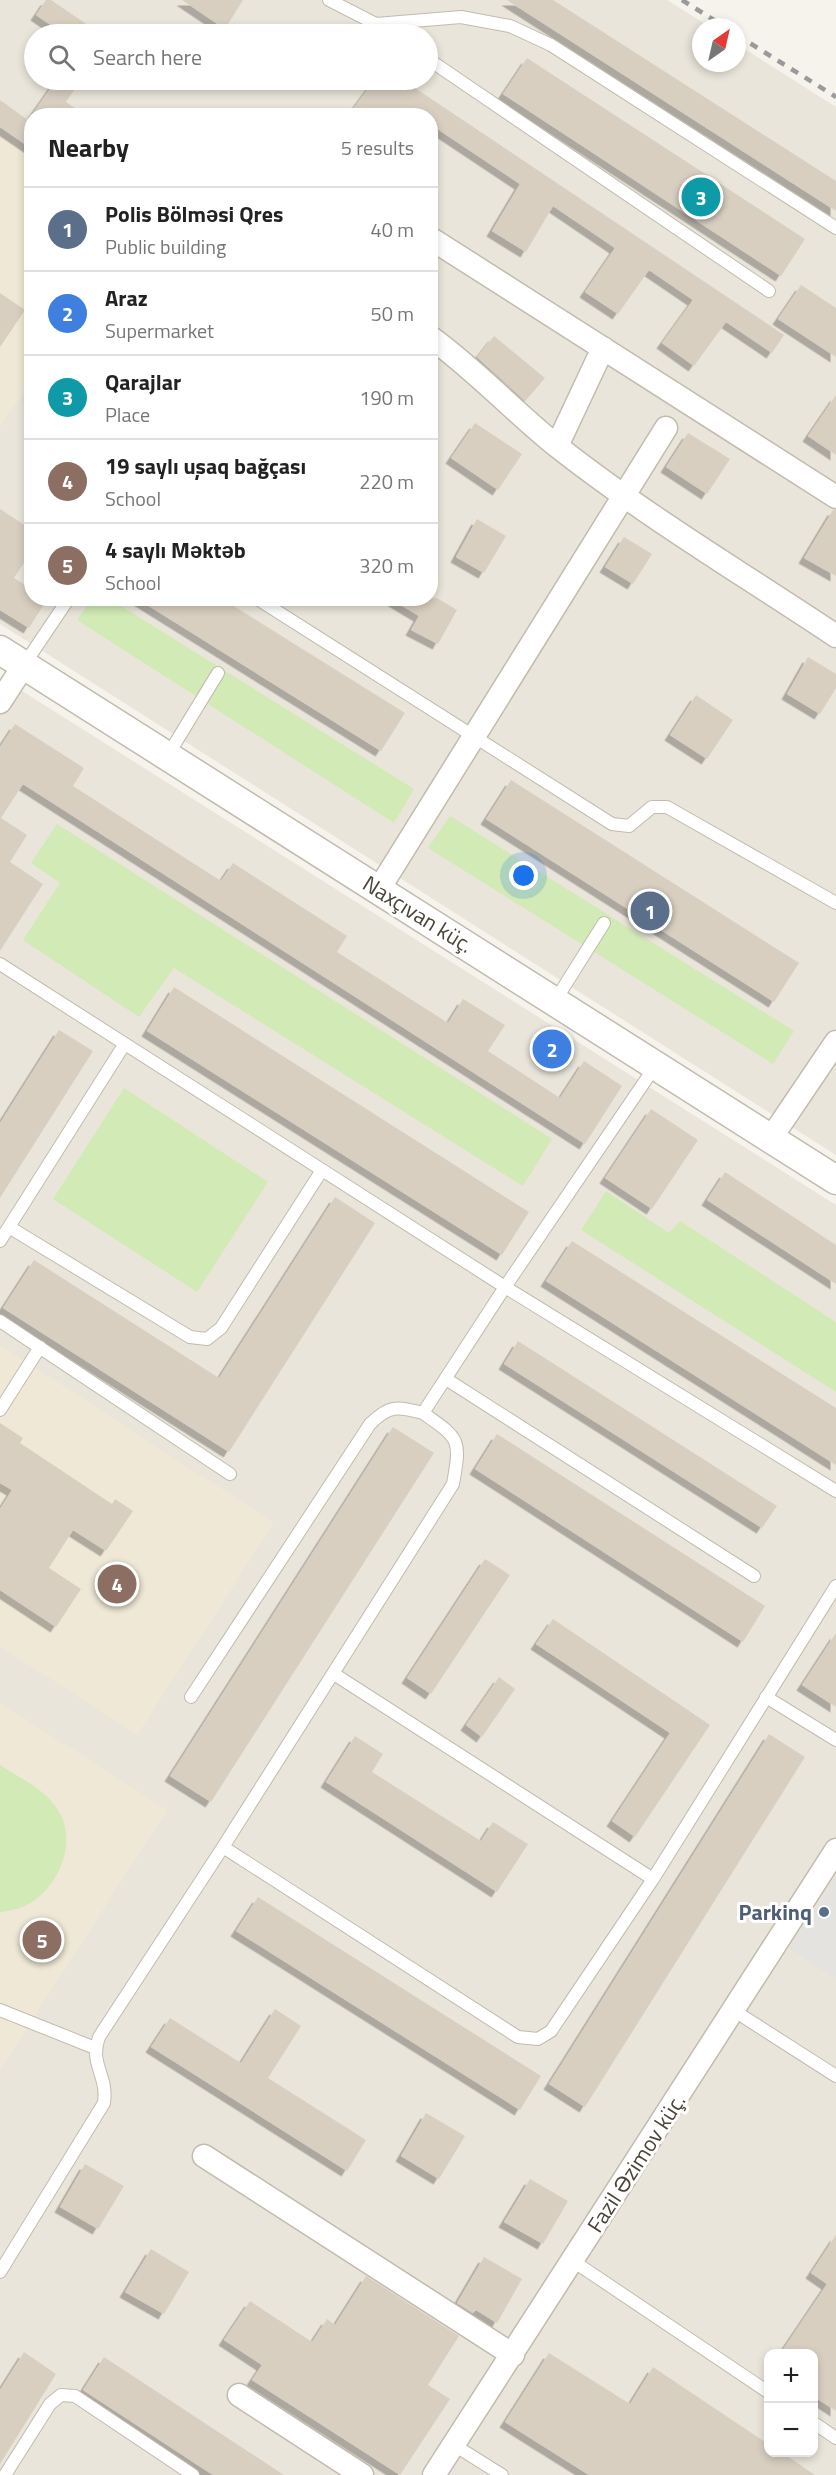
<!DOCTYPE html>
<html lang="en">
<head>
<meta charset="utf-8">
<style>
  body { margin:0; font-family:"Titillium Web",sans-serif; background:#f2f2f2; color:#222 }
  .controls { position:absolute; right:18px; bottom:18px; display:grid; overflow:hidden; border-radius:12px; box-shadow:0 3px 9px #0003 }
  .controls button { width:54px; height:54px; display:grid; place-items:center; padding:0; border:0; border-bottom:2px solid #e0e0e0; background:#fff; color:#222; font:30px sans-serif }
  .compass { position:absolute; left:692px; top:18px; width:54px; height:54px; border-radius:50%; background:#fff; box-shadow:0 3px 9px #0003; rotate:34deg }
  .you { position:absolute; left:524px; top:876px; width:21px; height:21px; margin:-15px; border:4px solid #fff; border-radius:50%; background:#1a73e8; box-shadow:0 0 0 9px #1a73e833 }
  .badge { display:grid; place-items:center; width:39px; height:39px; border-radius:50%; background:#fc3f1d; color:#fff; font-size:20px; font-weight:700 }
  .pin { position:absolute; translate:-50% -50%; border:3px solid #fff; box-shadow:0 2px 6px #0006 }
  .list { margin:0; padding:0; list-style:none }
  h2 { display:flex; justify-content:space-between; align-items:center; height:78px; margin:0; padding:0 24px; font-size:26px }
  h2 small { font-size:20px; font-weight:400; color:#767676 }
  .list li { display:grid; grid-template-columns:39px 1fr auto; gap:18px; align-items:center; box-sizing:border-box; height:84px; padding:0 24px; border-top:2px solid #e0e0e0 }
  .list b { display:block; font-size:22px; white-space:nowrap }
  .list p { margin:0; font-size:20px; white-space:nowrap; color:#767676 }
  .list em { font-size:20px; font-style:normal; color:#767676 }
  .icon { flex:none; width:33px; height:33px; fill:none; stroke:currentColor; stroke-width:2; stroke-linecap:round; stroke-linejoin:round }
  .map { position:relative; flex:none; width:836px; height:2475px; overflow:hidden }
  .search { position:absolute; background:#fff; box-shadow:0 3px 9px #0003; left:24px; top:24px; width:414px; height:66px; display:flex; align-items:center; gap:15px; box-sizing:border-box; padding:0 21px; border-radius:33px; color:#767676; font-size:22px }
  .panel { position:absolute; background:#fff; box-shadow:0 3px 9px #0003; left:24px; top:108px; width:414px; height:498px; border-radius:24px }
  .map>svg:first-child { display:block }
  .residential { fill:#eae5da; fill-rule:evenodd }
  .education { fill:#efe8d6 }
  .green { fill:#d2eab5 }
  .parking { fill:#e5e3e0 }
  .building { fill:#d8cfc1; filter:url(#shadow) }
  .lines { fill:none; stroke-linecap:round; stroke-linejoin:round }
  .service-casing { stroke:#c2bbae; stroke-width:14 }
  .minor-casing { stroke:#c2bbae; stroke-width:25 }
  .tertiary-casing { stroke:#c2bbae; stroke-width:31 }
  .service { stroke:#fff; stroke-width:12 }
  .minor { stroke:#fff; stroke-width:22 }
  .tertiary { stroke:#fff; stroke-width:28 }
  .rail { stroke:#9a9a9a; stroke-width:4.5; stroke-dasharray:8 8; stroke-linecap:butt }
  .service-dot { fill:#5c6f8a; stroke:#fff; stroke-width:2 }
  .labels { text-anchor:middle; stroke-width:6; stroke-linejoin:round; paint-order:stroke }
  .street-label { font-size:22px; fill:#4b4439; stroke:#fff }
  .service-label { font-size:22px; font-weight:bold; fill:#4e5e75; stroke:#fff; text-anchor:end }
</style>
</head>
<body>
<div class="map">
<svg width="836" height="2475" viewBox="0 0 836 2475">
  <defs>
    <filter id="shadow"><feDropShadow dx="-5.5" dy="5.5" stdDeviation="0" flood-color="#0004"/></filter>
  </defs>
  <rect width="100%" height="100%" fill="#f6f3ec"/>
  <path class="residential" d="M 0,0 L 667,0 L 710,27 L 701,27 L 701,63 L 737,63 L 737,44 L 836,107 L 836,1155 L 0,624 ZM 34,34 L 428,34 L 428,80 L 34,80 ZM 32,116 L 430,116 L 430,598 L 32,598 Z
    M 0,677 L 836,1205 L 836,2475 L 0,2475 ZM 768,2354 L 814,2354 L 814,2452 L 768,2452 Z"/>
  <path class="education" d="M 0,135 L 32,156 L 31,382 L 0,427 Z
    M 0,1345 L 274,1523 L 137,1735 L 0,1646 Z
    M 0,1703 L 167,1810 L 0,2070 Z"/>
  <path class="green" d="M 91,599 L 110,599 L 414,789 L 394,823 L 77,620 Z
    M 450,816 L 794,1031 L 773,1064 L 428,848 Z
    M 57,824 L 552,1139 L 523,1186 L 174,968 L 139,1017 L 23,940 L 60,883 L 31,863 Z
    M 124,1088 L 268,1182 L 197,1292 L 53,1199 Z
    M 606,1191 L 669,1233 L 680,1221 L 836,1322 L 836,1392 L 581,1230 Z
    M 0,1765 C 20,1778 45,1789 58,1810 C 77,1840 61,1881 35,1900 C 25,1908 12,1911 0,1912 Z"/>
  <path class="parking" d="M 836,1876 L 836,1979 L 789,1948 Z"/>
  <path class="building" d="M 46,0 L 51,0 L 101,34 L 64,34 L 36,15 Z
    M 182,0 L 243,0 L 225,29 Z
    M 507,0 L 553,0 L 836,181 L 836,211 Z
    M 527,58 L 805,239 L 781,276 L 503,94 Z
    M 56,80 L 81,80 L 66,102 L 87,116 L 31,116 Z
    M 374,80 L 403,80 L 784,335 L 772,353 L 726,322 L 694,366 L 662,343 L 693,300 L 649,270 L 618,314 L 585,292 L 615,248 L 553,206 L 526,252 L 492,231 L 520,184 L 430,124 L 430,116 L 348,116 Z
    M 0,100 L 32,123 L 32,149 L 0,127 Z
    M 801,285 L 836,308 L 836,357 L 778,319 Z
    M 0,293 L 25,310 L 0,347 Z
    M 494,336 L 545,378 L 525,401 L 477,357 Z
    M 836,395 L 836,455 L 808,436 Z
    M 475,423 L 522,454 L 498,490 L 451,458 Z
    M 688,433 L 730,459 L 707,494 L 666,467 Z
    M 0,509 L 32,530 L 32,551 L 14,578 L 32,589 L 32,598 L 48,598 L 29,628 L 0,610 Z
    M 833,510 L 836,510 L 836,576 L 804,558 Z
    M 477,519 L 506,536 L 484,573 L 456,557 Z
    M 624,537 L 652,554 L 633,584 L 605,567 Z
    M 136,598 L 221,598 L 405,713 L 381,751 Z
    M 389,598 L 437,598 L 457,610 L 438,644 L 411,630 L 419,616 Z
    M 808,657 L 836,674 L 836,688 L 820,714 L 787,694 Z
    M 696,695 L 733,720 L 707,759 L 670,735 Z
    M 15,724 L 84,768 L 73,786 L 221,881 L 233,863 L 347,936 L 337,952 L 448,1023 L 463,999 L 505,1025 L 488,1051 L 560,1098 L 584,1061 L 622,1086 L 585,1144 L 23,784 L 1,818 L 27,835 L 10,862 L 43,884 L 0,951 L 0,747 Z
    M 511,780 L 799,963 L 774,1002 L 486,819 Z
    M 174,987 L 529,1212 L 502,1255 L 147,1031 Z
    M 59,1030 L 93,1051 L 0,1198 L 0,1123 Z
    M 651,1109 L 698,1140 L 652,1209 L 605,1178 Z
    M 725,1172 L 836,1245 L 836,1284 L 707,1200 Z
    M 335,1197 L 375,1223 L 229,1452 L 3,1308 L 34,1260 L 219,1378 Z
    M 572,1241 L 836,1408 L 836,1465 L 546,1281 Z
    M 518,1341 L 777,1506 L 762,1528 L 504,1364 Z
    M 0,1423 L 23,1438 L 20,1443 L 112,1504 L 115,1499 L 133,1511 L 106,1551 L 73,1530 L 49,1568 L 81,1589 L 56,1627 L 0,1590 L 0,1509 L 12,1490 L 0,1483 Z
    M 393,1427 L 434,1453 L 211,1802 L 170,1776 Z
    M 497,1434 L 765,1606 L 743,1642 L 475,1469 Z
    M 485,1559 L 510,1575 L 431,1694 L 407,1678 Z
    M 553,1619 L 710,1725 L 635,1837 L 612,1821 L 670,1733 L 536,1644 Z
    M 836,1633 L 836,1707 L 802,1685 Z
    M 499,1677 L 515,1689 L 482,1737 L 466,1725 Z
    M 769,1734 L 805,1757 L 585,2107 L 549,2084 Z
    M 355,1736 L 383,1754 L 372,1772 L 481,1841 L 493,1822 L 528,1844 L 497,1892 L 326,1782 Z
    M 258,1897 L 541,2076 L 520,2110 L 236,1931 Z
    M 275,2009 L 301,2026 L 268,2078 L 366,2140 L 347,2171 L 151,2047 L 170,2018 L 241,2063 Z
    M 426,2113 L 465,2136 L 439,2179 L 401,2156 Z
    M 85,2164 L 124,2186 L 98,2229 L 60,2207 Z
    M 530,2179 L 568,2201 L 543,2244 L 504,2222 Z
    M 836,2235 L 836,2411 L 813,2396 L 813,2354 L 780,2354 L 827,2284 L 811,2273 Z
    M 151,2249 L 189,2272 L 164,2314 L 125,2292 Z
    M 484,2257 L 522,2279 L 497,2323 L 476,2310 L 473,2313 L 457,2303 Z
    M 366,2276 L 459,2336 L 428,2385 L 450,2399 L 400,2475 L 252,2380 L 262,2365 L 224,2340 L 250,2301 L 312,2342 L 327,2319 L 335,2325 Z
    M 24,2352 L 56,2374 L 0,2464 L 0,2390 Z
    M 549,2353 L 630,2404 L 653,2367 L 768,2444 L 768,2452 L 781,2452 L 815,2475 L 589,2475 L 505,2422 Z
    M 104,2357 L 284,2475 L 213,2475 L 83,2390 Z"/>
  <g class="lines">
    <defs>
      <path id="service" d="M 329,0 L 376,24 L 461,17 L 510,26 L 551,45 L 836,228
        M 376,24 L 392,34
        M 428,59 L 769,291
        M 256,598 L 612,824 L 629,826 L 652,807 L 667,807 L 836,903
        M 24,665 L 69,598
        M 168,755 L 218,673
        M 0,964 L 505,1287 L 836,1491
        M 555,1001 L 604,923
        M 9,1227 L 190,1337 L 207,1339 L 221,1328 L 322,1170
        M 0,1241 L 124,1045
        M 0,1321 L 230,1474
        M 446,1379 L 754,1576
        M 0,1410 L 40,1347
        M 334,1674 L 653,1879
        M 191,1697 L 370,1424 C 390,1404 398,1407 423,1413 L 505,1287 L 656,1065
        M 766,1697 L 836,1740
        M 223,1847 L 453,1484 C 461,1439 460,1439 423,1413
        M 0,2010 L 95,2048
        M 733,2010 L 836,2076
        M 573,2261 L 768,2392
        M 0,2272 L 104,2103 C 108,2074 89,2065 99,2037 L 223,1847 L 518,2037 L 538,2039 L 551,2031 L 653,1879 L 836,1586
        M 814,2423 L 836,2438
        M 454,2445 L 502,2475
        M 5,2475 L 50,2404 L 61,2395 L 75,2396 L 193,2475"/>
      <path id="minor" d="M 430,238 L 836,497
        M 430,337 C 476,370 514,412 558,447 C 646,516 743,574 836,636
        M 557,446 L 603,348
        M 0,702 L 24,665
        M 379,889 L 666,428
        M 771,1138 L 836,1042
        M 204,2156 L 513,2355
        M 239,2395 L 362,2475
        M 434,2475 L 836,1850"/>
      <path id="tertiary" d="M 0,650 L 836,1180"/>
    </defs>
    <use href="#service" class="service-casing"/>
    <use href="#minor" class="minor-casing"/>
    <use href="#tertiary" class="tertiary-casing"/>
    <use href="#service" class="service"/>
    <use href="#minor" class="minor"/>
    <use href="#tertiary" class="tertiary"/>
    <path class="rail" d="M 682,0 L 725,27
      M 737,35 L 836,97"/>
  </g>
  <circle class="service-dot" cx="824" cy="1912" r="6"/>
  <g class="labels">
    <g class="street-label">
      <text transform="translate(418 914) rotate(32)" y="8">Naxçıvan küç.</text>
      <text transform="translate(636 2163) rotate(-57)" y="8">Fazil Əzimov küç.</text>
    </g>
    <g class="service-label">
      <text x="812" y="1920">Parkinq</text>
    </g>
  </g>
</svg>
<div class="controls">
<button>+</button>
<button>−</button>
</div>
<svg class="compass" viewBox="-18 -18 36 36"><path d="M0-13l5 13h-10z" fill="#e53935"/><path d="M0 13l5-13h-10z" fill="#767676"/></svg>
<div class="you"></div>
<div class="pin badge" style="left:650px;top:911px;background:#5c6f8a">1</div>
<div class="pin badge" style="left:552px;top:1049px;background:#3f7fe0">2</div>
<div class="pin badge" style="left:701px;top:197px;background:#0f9aa8">3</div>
<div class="pin badge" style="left:117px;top:1584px;background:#8d6e63">4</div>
<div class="pin badge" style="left:42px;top:1940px;background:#8d6e63">5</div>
<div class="search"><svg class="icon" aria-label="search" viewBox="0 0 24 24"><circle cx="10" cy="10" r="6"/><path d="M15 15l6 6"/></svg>Search here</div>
<section class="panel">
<h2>Nearby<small>5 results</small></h2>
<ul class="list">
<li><span class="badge" style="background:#5c6f8a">1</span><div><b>Polis Bölməsi Qres</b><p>Public building</p></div><em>40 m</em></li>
<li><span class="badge" style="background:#3f7fe0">2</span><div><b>Araz</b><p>Supermarket</p></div><em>50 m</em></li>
<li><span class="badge" style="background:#0f9aa8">3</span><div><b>Qarajlar</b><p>Place</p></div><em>190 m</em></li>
<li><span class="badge" style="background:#8d6e63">4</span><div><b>19 saylı uşaq bağçası</b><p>School</p></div><em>220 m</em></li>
<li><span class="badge" style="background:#8d6e63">5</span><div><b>4 saylı Məktəb</b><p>School</p></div><em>320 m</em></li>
</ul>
</section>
</div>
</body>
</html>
